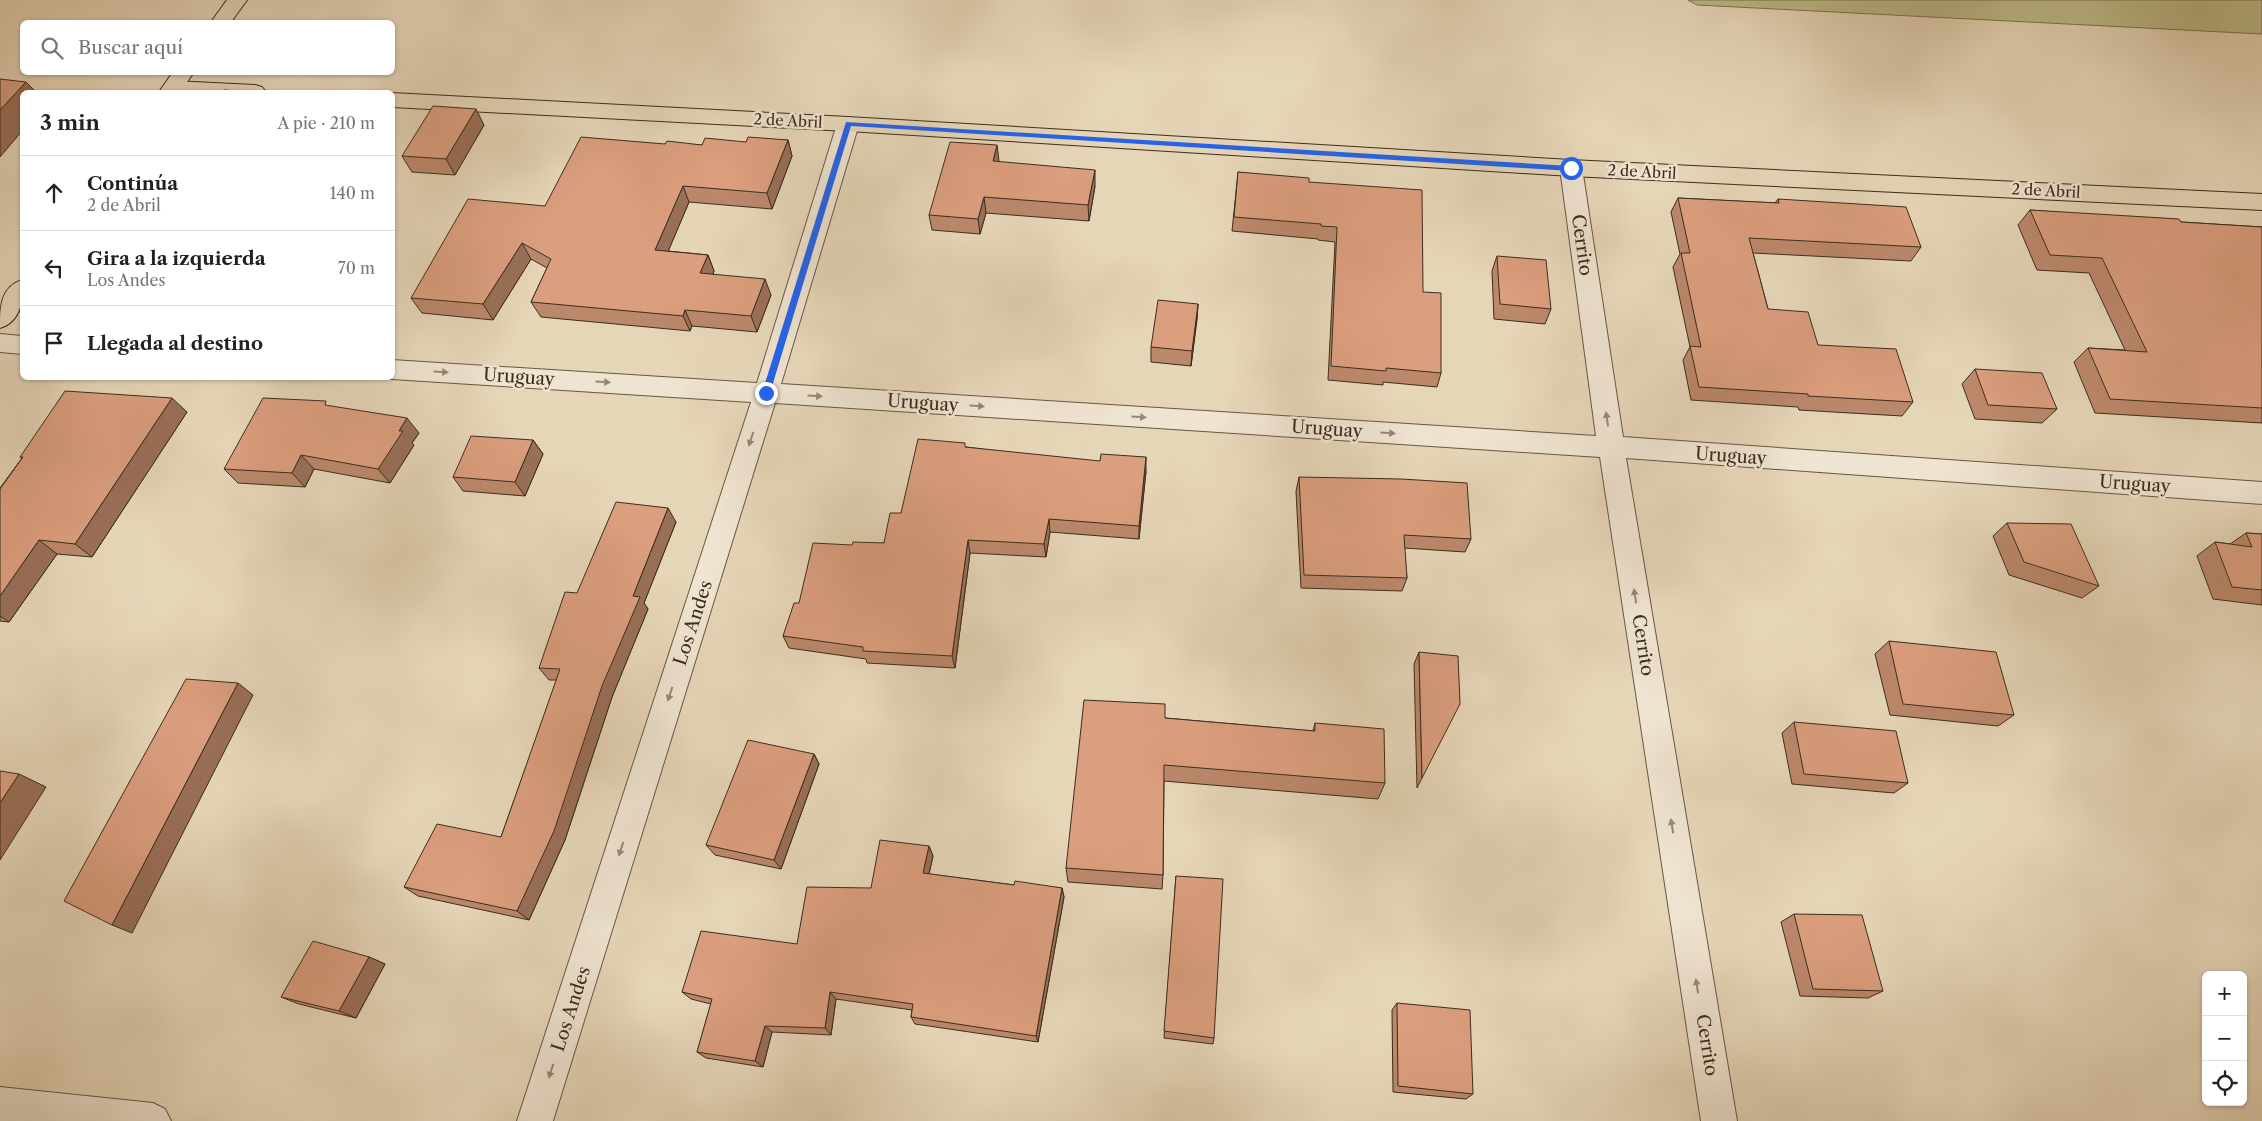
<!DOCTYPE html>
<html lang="es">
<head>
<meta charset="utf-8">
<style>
  body { margin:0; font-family:"Libre Caslon Text",serif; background:#f2f2f2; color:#222 }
  .controls { position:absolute; right:15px; bottom:15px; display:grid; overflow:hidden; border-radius:8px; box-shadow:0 1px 4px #0004 }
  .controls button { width:45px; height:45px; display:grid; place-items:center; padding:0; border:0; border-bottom:1px solid #e0e0e0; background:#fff; color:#222; font:25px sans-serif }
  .stop { position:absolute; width:15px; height:15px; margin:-11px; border:4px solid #2563eb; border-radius:50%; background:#fff }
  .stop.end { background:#2563eb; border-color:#fff; box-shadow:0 1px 5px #0008 }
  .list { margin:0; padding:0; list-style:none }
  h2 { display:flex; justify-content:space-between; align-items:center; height:65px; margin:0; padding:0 20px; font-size:21px }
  h2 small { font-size:16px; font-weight:400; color:#767676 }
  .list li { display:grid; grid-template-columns:32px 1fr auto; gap:15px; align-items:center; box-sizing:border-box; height:75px; padding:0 20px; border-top:1px solid #e0e0e0 }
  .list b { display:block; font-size:19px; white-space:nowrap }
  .list p { margin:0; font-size:16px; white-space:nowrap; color:#767676 }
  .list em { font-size:16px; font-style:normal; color:#767676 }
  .icon { flex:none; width:28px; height:28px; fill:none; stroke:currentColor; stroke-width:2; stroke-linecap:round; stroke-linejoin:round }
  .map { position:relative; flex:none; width:2262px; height:1121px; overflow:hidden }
  .search { position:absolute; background:#fff; box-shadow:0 1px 4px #0004; left:20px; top:20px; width:375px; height:55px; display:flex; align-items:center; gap:12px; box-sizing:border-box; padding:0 18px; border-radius:8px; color:#767676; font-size:19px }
  .panel { position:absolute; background:#fff; box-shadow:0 1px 4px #0004; left:20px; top:90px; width:375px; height:290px; border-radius:8px }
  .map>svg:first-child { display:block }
  .green { fill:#bdbb89; stroke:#7c7452 }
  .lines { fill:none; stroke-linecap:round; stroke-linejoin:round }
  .minor-casing { stroke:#665743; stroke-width:2 }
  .major-casing { stroke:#3b2d1c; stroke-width:2 }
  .highway-casing { stroke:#3b2d1c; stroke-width:2 }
  .minor { fill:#efe4d1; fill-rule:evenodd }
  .major { fill:#e6d6b8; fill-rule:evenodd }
  .highway { fill:#e6d6b8; fill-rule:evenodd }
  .wall { fill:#bc886c; stroke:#3b2d1c }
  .shaded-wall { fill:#996f58; stroke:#3b2d1c }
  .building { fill:#db9e7e; stroke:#3b2d1c }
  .oneway { fill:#958876 }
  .route { fill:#2563eb }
  .labels { text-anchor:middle; stroke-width:5; stroke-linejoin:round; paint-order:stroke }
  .far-street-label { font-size:15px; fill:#3b2d1c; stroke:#efe4d1 }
  .street-label { font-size:18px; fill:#3b2d1c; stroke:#efe4d1 }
</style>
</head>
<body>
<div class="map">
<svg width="2262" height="1121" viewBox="0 0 2262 1121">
  <rect width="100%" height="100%" fill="#e6d6b8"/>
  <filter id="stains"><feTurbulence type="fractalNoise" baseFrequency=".004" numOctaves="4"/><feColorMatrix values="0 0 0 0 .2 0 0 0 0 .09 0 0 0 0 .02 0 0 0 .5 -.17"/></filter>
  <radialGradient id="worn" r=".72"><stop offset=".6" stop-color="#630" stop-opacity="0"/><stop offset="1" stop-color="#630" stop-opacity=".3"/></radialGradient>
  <path class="green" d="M 1688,0 L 2262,0 L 2262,34 L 1697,5 Z"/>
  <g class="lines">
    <defs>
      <path id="minor" d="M 848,117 L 856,119 L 859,124 L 781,384 L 1596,436 L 1560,168 L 1563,163 L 1571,160 L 1579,163 L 1582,168 L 1623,437 L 2262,482 L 2262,504 L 1626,458 L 1737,1121 L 1701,1121 L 1600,457 L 775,403 L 553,1121 L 517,1121 L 751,402 L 392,379 L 389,378 L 392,378 L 392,360 L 757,383 L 837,124 L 840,119 Z
        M 0,334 L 22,336 L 22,354 L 0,352 Z
        M 0,1087 L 153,1103 L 165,1109 L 171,1121 L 0,1121 Z"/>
      <path id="major" d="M 173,81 L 255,85 L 262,87 L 266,92 L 165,92 L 163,88 L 166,83 Z
        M 392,93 L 848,117 L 1571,160 L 2262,194 L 2262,210 L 1571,176 L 848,131 L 392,107 Z"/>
      <path id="highway" d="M 227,0 L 247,0 L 231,22 L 211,22 Z
        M 173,72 L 194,72 L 180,92 L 159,92 Z
        M 22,280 C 24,299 21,322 0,328 C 0,308 0,287 22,280 Z"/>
    </defs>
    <use href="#minor" class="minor-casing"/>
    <use href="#major" class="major-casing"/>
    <use href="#highway" class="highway-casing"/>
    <use href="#minor" class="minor"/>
    <use href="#major" class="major"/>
    <use href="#highway" class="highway"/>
  </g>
  <path class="wall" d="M 484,125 L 455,175 L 412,172 L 402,156 Z
    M 788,140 L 792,156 L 772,209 L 689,202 L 668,251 L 708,255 L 714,271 L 713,274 L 771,295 L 757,332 L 692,326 L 690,331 L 541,317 L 531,302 L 547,268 L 531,259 L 493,320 L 422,313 L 411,298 L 545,206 L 665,144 L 702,145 Z
    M 999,162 L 1095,186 L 1089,221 L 986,213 L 980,234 L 932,230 L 929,215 Z
    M 1238,172 L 1309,182 L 1423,292 L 1441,373 L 1437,387 L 1383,382 L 1383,385 L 1328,380 L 1335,242 L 1318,240 L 1318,239 L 1232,231 Z
    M 1678,198 L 1775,203 L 1778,199 L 1921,247 L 1911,261 L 1753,253 L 1768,309 L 1818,345 L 1913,402 L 1902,416 L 1799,410 L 1798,407 L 1691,400 L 1683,360 L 1690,347 L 1673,267 L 1680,254 L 1671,212 Z
    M 2030,210 L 2181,222 L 2262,227 L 2262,423 L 2095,413 L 2074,362 L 2088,348 L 2125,350 L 2089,273 L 2037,270 L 2018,225 Z
    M 1497,256 L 1551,309 L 1545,324 L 1494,319 L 1492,271 Z
    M 1198,304 L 1197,319 L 1191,366 L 1151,362 L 1151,347 Z
    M 1975,369 L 2057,409 L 2042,423 L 1975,419 L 1962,384 Z
    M 330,406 L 419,433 L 412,443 L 414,445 L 390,483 L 314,469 L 305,487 L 238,483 L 224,469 Z
    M 187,412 L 92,557 L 57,554 L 9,622 L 0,621 L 0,488 L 22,458 L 20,457 Z
    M 533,440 L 543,454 L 525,496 L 463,491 L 453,477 Z
    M 966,447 L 1146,471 L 1139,539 L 1050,532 L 1046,557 L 970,553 L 955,668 L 867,663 L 866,659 L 789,648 L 783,636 L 799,603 L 852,545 L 884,543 L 901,513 Z
    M 1299,477 L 1471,539 L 1465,552 L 1404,548 L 1407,578 L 1402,591 L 1301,588 L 1296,491 Z
    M 676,522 L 644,603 L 648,609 L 612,697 L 565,840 L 529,920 L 418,896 L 404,887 L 501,837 L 557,680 L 549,680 L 539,668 Z
    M 2007,523 L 2099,586 L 2082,598 L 2009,575 L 1993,536 Z
    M 2246,533 L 2262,534 L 2262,605 L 2213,599 L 2197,556 L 2215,542 L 2230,544 Z
    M 1889,641 L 2014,715 L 1998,726 L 1890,715 L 1875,654 Z
    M 1419,652 L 1422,778 L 1417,788 L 1414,664 Z
    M 1165,718 L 1313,731 L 1315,723 L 1385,783 L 1378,799 L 1164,781 L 1163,875 L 1162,889 L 1068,882 L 1066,868 Z
    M 1794,722 L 1908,783 L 1894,793 L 1792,784 L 1782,733 Z
    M 814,754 L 819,764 L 781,869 L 715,855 L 706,845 Z
    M 929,846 L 933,856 L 929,874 L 1014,885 L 1062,888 L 1064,897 L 1038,1042 L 915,1024 L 911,1017 L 912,1010 L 836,999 L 831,1035 L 772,1032 L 763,1067 L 706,1058 L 697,1052 L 711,1004 L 691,999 L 682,992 L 797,944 L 871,888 Z
    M 1176,876 L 1214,1038 L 1213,1044 L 1164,1038 Z
    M 1794,914 L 1883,991 L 1868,998 L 1800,996 L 1781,922 Z
    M 369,957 L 385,964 L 356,1018 L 299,1004 L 281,997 Z
    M 1397,1003 L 1473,1094 L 1466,1099 L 1393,1092 L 1392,1010 Z"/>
  <path class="shaded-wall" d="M 26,82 L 36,92 L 22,92 L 22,131 L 0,157 L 0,110 Z
    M 476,109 L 484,125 L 455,175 L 446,159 Z
    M 788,140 L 792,156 L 772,209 L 767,193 Z
    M 997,145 L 999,161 L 995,177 L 993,161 Z
    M 1095,170 L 1095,186 L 1089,221 L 1088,205 Z
    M 683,186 L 689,202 L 662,266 L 655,250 Z
    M 984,197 L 986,213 L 980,234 L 978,219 Z
    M 522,243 L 531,259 L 493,320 L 483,304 Z
    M 708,255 L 714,271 L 707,289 L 700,273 Z
    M 765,279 L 771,295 L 757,332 L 751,316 Z
    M 1198,304 L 1197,319 L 1191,366 L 1192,351 Z
    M 685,310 L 692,326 L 690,331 L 683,316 Z
    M 172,398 L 187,412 L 92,557 L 75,544 Z
    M 407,418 L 419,433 L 412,443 L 414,445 L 390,483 L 378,469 L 399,431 Z
    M 533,440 L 543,454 L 525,496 L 515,482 Z
    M 301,455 L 314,469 L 305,487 L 292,473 Z
    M 1146,457 L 1146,471 L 1139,539 L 1139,526 Z
    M 668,508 L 676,522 L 644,603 L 648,609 L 612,697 L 565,840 L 529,920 L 517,911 L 633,596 Z
    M 1049,519 L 1050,532 L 1046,557 L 1044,544 Z
    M 39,540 L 57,554 L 9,622 L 0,616 L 0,596 Z
    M 968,540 L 970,553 L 955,668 L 952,656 Z
    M 238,683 L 253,695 L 132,933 L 112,925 Z
    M 814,754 L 819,764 L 781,869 L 774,860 Z
    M 19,774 L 46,787 L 0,860 L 0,803 Z
    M 929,846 L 933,856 L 927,882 L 923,873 Z
    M 1062,888 L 1064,897 L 1038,1042 L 1036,1036 Z
    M 369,957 L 385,964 L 356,1018 L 339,1011 Z
    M 830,992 L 836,999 L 831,1035 L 825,1028 Z
    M 765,1026 L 772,1032 L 763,1067 L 755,1061 Z"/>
  <path class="building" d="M 0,79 L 26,82 L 0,110 Z
    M 224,90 L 252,92 L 222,92 Z
    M 433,106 L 476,109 L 446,159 L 402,156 Z
    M 581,137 L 665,144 L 667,141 L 702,145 L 705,138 L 746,142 L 748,137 L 788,140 L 767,193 L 683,186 L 655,250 L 708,255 L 700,273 L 765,279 L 751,316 L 685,310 L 683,316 L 531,302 L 551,259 L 522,243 L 483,304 L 411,298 L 468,199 L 545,206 Z
    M 950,142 L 997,145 L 993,161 L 1095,170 L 1088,205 L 984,197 L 978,219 L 929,215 Z
    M 1238,172 L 1309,178 L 1309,182 L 1422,190 L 1423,292 L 1441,293 L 1441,373 L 1386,368 L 1386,371 L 1331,366 L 1337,227 L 1321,226 L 1321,224 L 1234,217 Z
    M 1678,198 L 1779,203 L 1778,199 L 1906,207 L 1921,247 L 1749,238 L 1768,309 L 1808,312 L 1818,345 L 1896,349 L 1913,402 L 1808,396 L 1808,394 L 1699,387 L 1690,346 L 1701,347 L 1681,253 L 1690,253 Z
    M 2030,210 L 2179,219 L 2181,222 L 2262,227 L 2262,408 L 2110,399 L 2088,348 L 2147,352 L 2102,258 L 2050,255 Z
    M 1497,256 L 1546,260 L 1551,309 L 1500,304 Z
    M 1158,300 L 1198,304 L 1192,351 L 1151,347 Z
    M 1975,369 L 2042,373 L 2057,409 L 1988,405 Z
    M 65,391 L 172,398 L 75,544 L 39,540 L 0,596 L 0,489 L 23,457 L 20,457 Z
    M 263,398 L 326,401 L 325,405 L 407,418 L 399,431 L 403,431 L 378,469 L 301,455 L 292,473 L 224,469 Z
    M 471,436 L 533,440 L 515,482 L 453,477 Z
    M 918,439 L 965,443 L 965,447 L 1100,461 L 1101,454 L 1146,457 L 1139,526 L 1049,519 L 1044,544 L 968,540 L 952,656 L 863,651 L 863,647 L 783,636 L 794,603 L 799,603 L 813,543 L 852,545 L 853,542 L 884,543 L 890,513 L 901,513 Z
    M 1299,477 L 1401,479 L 1467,483 L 1471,539 L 1404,535 L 1407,578 L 1304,575 Z
    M 616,502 L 668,508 L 633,596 L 640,597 L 602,686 L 554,831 L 517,911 L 404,887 L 437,824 L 501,837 L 560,669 L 539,668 L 565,592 L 577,593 Z
    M 2007,523 L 2071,524 L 2099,586 L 2024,562 Z
    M 2246,533 L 2262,534 L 2262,590 L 2232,587 L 2215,542 L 2252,547 Z
    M 1889,641 L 1996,652 L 2014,715 L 1903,704 Z
    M 1419,652 L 1458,656 L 1460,704 L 1422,778 Z
    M 186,679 L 238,683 L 112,925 L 64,901 Z
    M 1084,700 L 1165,704 L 1165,718 L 1315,731 L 1315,723 L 1384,729 L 1385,783 L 1164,765 L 1163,875 L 1066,868 Z
    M 1794,722 L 1896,731 L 1908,783 L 1804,774 Z
    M 748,740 L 814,754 L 774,860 L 706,845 Z
    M 0,771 L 19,774 L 0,803 Z
    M 880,840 L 929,846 L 923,873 L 1014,885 L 1015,881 L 1062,888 L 1036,1036 L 911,1017 L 913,1004 L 830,992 L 825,1028 L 765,1026 L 755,1061 L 697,1052 L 712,999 L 682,992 L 701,931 L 797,944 L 807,887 L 871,888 Z
    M 1176,876 L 1223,879 L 1214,1038 L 1164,1031 Z
    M 1794,914 L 1862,915 L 1883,991 L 1813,989 Z
    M 313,941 L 369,957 L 339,1011 L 281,997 Z
    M 1397,1003 L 1470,1010 L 1473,1094 L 1398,1086 Z"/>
  <defs><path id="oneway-solid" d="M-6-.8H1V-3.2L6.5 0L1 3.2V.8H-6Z" transform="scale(1.25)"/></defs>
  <g class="oneway">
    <use href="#oneway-solid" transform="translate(441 372) rotate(4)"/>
    <use href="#oneway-solid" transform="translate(603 382) rotate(4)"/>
    <use href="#oneway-solid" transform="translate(815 396) rotate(4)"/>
    <use href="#oneway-solid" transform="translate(977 406) rotate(4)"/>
    <use href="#oneway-solid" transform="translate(1139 417) rotate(4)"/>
    <use href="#oneway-solid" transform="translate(1607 419) rotate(-98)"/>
    <use href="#oneway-solid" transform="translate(1388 433) rotate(4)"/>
    <use href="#oneway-solid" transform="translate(751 439) rotate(108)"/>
    <use href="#oneway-solid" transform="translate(1635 596) rotate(-99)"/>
    <use href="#oneway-solid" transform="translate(670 694) rotate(108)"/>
    <use href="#oneway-solid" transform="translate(1672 826) rotate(-99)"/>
    <use href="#oneway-solid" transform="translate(621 849) rotate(108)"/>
    <use href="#oneway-solid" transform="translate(1697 986) rotate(-99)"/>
    <use href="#oneway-solid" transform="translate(551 1071) rotate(108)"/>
  </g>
  <path class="route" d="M 846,122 L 1571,166 L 1575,168 L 1571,171 L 851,126 L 770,393 L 766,396 L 762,393 Z"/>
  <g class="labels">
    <g class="far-street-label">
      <text transform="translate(788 121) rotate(3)" y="5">2 de Abril</text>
      <text transform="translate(1642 172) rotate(3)" y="5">2 de Abril</text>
      <text transform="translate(2046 191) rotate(3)" y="5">2 de Abril</text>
    </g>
    <g class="street-label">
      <text transform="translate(1582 245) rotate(82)" y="6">Cerrito</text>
      <text transform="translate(519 377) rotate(4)" y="6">Uruguay</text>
      <text transform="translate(923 403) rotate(4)" y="6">Uruguay</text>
      <text transform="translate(1327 429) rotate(4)" y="6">Uruguay</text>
      <text transform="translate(1731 456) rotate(4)" y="6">Uruguay</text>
      <text transform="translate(2135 484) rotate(4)" y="6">Uruguay</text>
      <text transform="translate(693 623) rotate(-72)" y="6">Los Andes</text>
      <text transform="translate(1643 645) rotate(81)" y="6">Cerrito</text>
      <text transform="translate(571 1009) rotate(-72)" y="6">Los Andes</text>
      <text transform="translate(1707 1045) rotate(81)" y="6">Cerrito</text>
    </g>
  </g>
  <rect width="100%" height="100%" filter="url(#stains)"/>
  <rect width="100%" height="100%" fill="url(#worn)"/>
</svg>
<div class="controls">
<button>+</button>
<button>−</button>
<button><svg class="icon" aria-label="locate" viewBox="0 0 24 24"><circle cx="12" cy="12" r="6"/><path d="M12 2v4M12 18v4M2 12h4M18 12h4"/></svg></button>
</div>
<div class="stop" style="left:1571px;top:168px"></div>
<div class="stop end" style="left:766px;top:393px"></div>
<div class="search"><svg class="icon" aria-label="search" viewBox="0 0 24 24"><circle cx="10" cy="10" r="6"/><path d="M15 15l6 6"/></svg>Buscar aquí</div>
<section class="panel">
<h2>3 min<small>A pie · 210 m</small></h2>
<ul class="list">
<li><svg class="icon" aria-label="ahead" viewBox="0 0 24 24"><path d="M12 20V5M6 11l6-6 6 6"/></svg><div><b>Continúa</b><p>2 de Abril</p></div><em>140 m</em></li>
<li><svg class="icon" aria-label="left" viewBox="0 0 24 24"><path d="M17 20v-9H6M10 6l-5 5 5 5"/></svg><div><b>Gira a la izquierda</b><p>Los Andes</p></div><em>70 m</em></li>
<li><svg class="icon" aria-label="arrive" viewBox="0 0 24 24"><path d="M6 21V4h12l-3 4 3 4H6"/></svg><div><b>Llegada al destino</b></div></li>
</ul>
</section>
</div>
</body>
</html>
